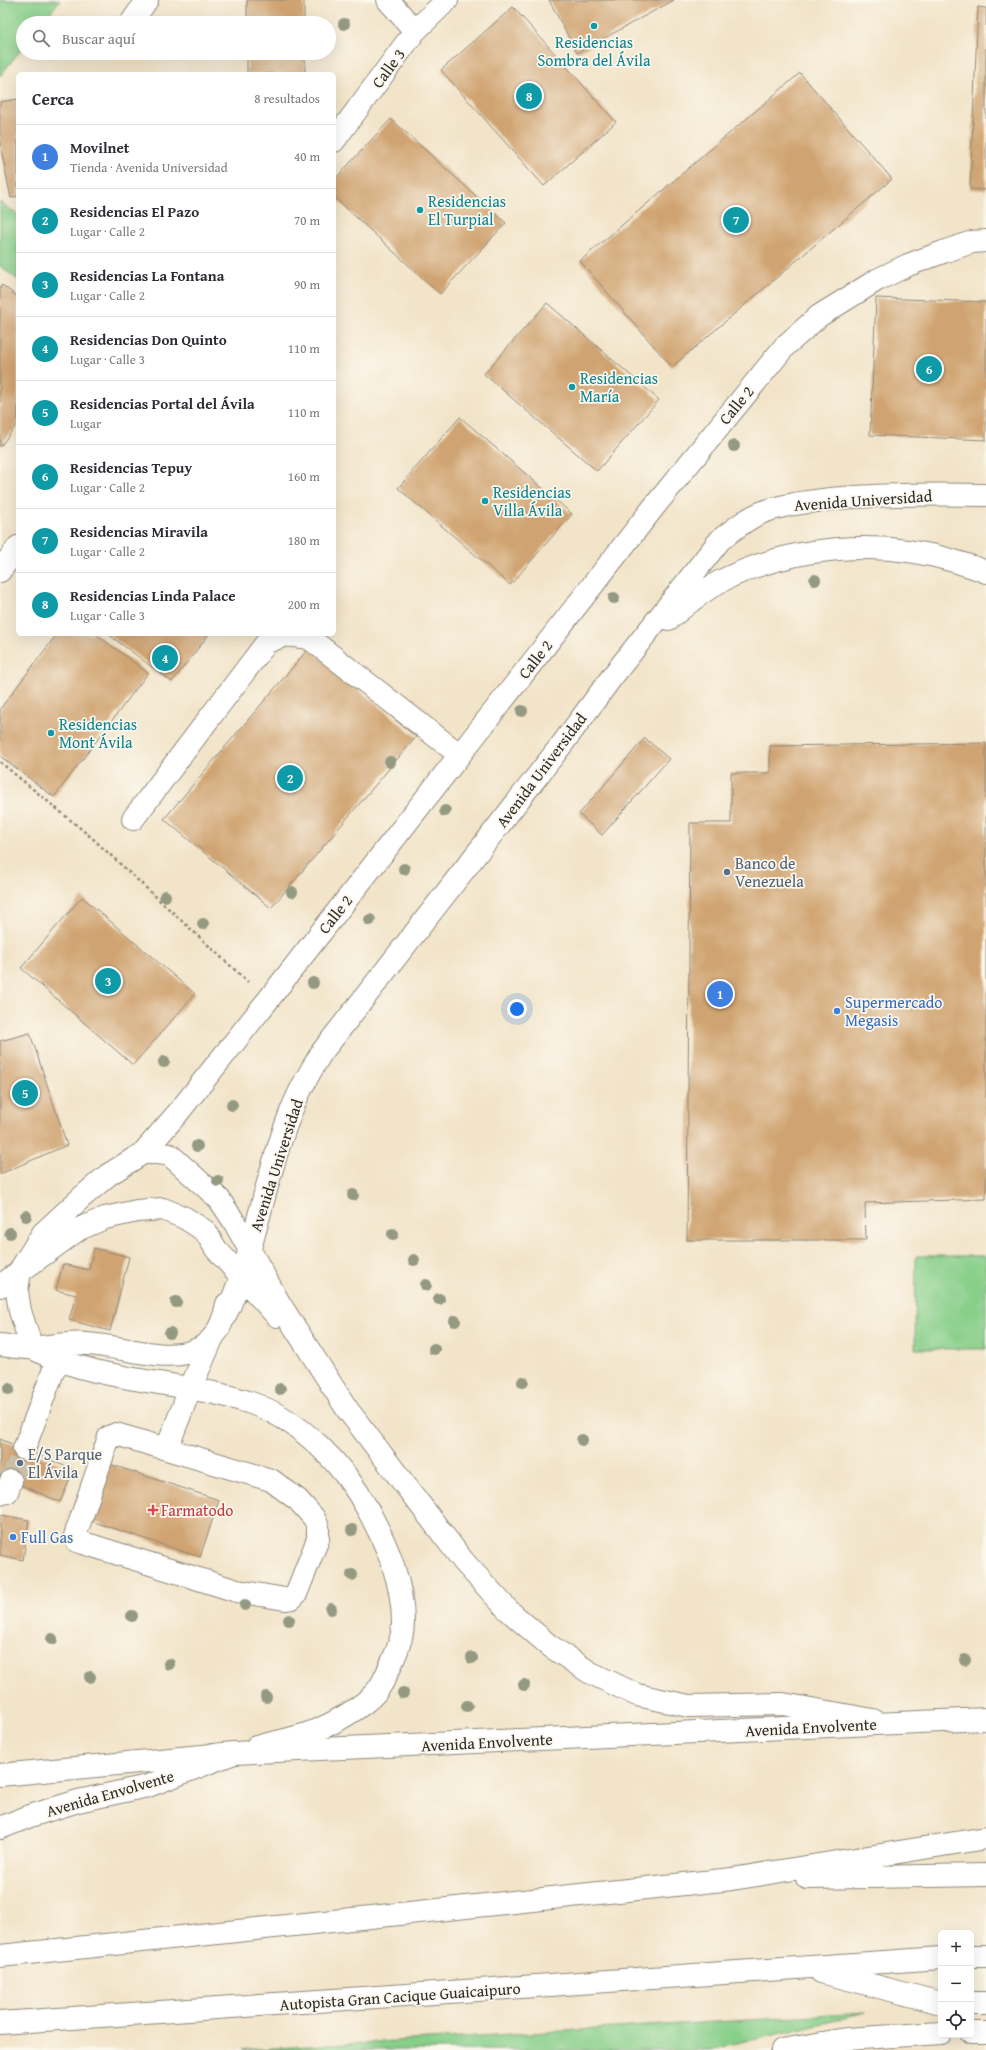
<!DOCTYPE html>
<html lang="es">
<head>
<meta charset="utf-8">
<style>
  body { margin:0; font-family:"Gentium Book Plus",serif; background:#f2f2f3; color:#2b2b33 }
  .controls { position:absolute; right:12px; bottom:12px; display:grid; overflow:hidden; border-radius:6px; box-shadow:0 4px 16px #0002 }
  .controls button { width:36px; height:36px; display:grid; place-items:center; padding:0; border:0; border-bottom:1px solid #e1e1e2; background:#fff; color:#2b2b33; font:20px sans-serif }
  .you { position:absolute; left:517px; top:1009px; width:14px; height:14px; margin:-10px; border:3px solid #fff; border-radius:50%; background:#1a73e8; box-shadow:0 0 0 6px #1a73e833 }
  .badge { display:grid; place-items:center; width:26px; height:26px; border-radius:50%; background:#0b8043; color:#fff; font-size:13px; font-weight:700 }
  .pin { position:absolute; translate:-50% -50%; border:2px solid #fff; box-shadow:0 1px 4px #0006 }
  .list { margin:0; padding:0; list-style:none }
  h2 { display:flex; justify-content:space-between; align-items:center; height:52px; margin:0; padding:0 16px; font-size:17px }
  h2 small { font-size:13px; font-weight:400; color:#7c7c81 }
  .list li { display:grid; grid-template-columns:26px 1fr auto; gap:12px; align-items:center; box-sizing:border-box; height:64px; padding:0 16px; border-top:1px solid #e1e1e2 }
  .list b { display:block; font-size:15px; white-space:nowrap }
  .list p { margin:0; font-size:13px; white-space:nowrap; color:#7c7c81 }
  .list em { font-size:13px; font-style:normal; color:#7c7c81 }
  .icon { flex:none; width:22px; height:22px; fill:none; stroke:currentColor; stroke-width:2; stroke-linecap:round; stroke-linejoin:round }
  .map { position:relative; flex:none; width:986px; height:2050px; overflow:hidden }
  .search { position:absolute; background:#fff; box-shadow:0 4px 16px #0002; left:16px; top:16px; width:320px; height:44px; display:flex; align-items:center; gap:10px; box-sizing:border-box; padding:0 14px; border-radius:22px; color:#7c7c81; font-size:15px }
  .panel { position:absolute; background:#fff; box-shadow:0 4px 16px #0002; left:16px; top:72px; width:320px; height:564px; border-radius:6px }
  .map>svg:first-child { display:block }
  .green { fill:#88cf8a; stroke:#5a7d5a }
  .building { fill:#d0a472 }
  .lines { fill:none; stroke-linecap:round; stroke-linejoin:round }
  .minor-tunnel { stroke:#cabfa9; stroke-width:22; stroke-dasharray:22 11; stroke-linecap:butt }
  .minor-casing { stroke:#8e887a; stroke-width:24 }
  .major-casing { stroke:#8e887a; stroke-width:24 }
  .highway-casing { stroke:#8e887a; stroke-width:24 }
  .path { stroke:#8e887a; stroke-width:2.5; stroke-dasharray:3 3; stroke-linecap:butt }
  .minor { stroke:#fff; stroke-width:22 }
  .major { stroke:#fff; stroke-width:22 }
  .highway { stroke:#fff; stroke-width:22 }
  .tree { fill:#949982 }
  .culture-dot { fill:#0f9aa8; stroke:#fbf7ec; stroke-width:1.5 }
  .service-dot { fill:#5c6f8a; stroke:#fbf7ec; stroke-width:1.5 }
  .shop-dot { fill:#3f7fe0; stroke:#fbf7ec; stroke-width:1.5 }
  .health-dot { fill:#e0444e; stroke:#fbf7ec; stroke-width:1.5 }
  .labels { text-anchor:middle; stroke-width:3.5; stroke-linejoin:round; paint-order:stroke }
  .culture-label { font-size:16px; fill:#0d838f; stroke:#fbf7ec; text-anchor:start }
  .street-label { font-size:16px; fill:#2b2b2b; stroke:#fbf7ec }
  .service-label { font-size:16px; fill:#4e5e75; stroke:#fbf7ec; text-anchor:start }
  .shop-label { font-size:16px; fill:#366cbe; stroke:#fbf7ec; text-anchor:start }
  .health-label { font-size:16px; fill:#be3a42; stroke:#fbf7ec; text-anchor:start }
</style>
</head>
<body>
<div class="map">
<svg width="986" height="2050" viewBox="0 0 986 2050">
  <rect width="100%" height="100%" fill="#fbf7ec"/>
  <filter id="ink" filterUnits="userSpaceOnUse"><feTurbulence type="fractalNoise" baseFrequency=".025" numOctaves="2"/><feDisplacementMap in="SourceGraphic" scale="8" xChannelSelector="R" yChannelSelector="G"/><feConvolveMatrix kernelMatrix="1 2 1 2 8 2 1 2 1" color-interpolation-filters="sRGB"/></filter>
  <filter id="wash" filterUnits="userSpaceOnUse"><feTurbulence type="fractalNoise" baseFrequency=".012" numOctaves="4" result="noise"/><feDisplacementMap in="SourceGraphic" scale="16" xChannelSelector="R" yChannelSelector="G"/><feGaussianBlur stdDeviation="0.9" result="paint"/><feColorMatrix in="noise" values="0 0 0 0 0 0 0 0 0 0 0 0 0 0 0 0 0 1.4 0 .05"/><feComposite in="paint" operator="in"/></filter>
  <g filter="url(#wash)">
    <rect width="100%" height="100%" fill="#f2e4c9"/>
    <path class="green" d="M 0,0 L 60,0 L 42,23 L 23,23 L 23,47 L 0,76 Z
      M 0,202 L 18,215 L 18,280 L 0,266 Z
      M 916,1256 L 986,1256 L 986,1349 L 915,1349 Z
      M 866,2013 L 711,2050 L 243,2050 Z"/>
    <g id="blocks">
      <path class="building" d="M 247,0 L 304,0 L 304,23 L 247,23 Z
        M 549,0 L 674,0 L 577,53 Z
        M 513,7 L 616,122 L 544,186 L 441,70 Z
        M 978,7 L 986,8 L 986,190 L 970,189 Z
        M 247,53 L 305,53 L 305,73 L 247,74 Z
        M 800,73 L 892,179 L 672,367 L 580,261 Z
        M 18,99 L 18,196 L 11,198 L 0,144 L 0,102 Z
        M 391,119 L 506,223 L 440,294 L 334,197 L 334,180 Z
        M 2,285 L 18,297 L 18,423 L 0,447 L 0,288 Z
        M 876,298 L 986,302 L 986,440 L 870,435 Z
        M 547,303 L 659,400 L 597,471 L 484,374 Z
        M 460,417 L 572,514 L 510,585 L 398,488 Z
        M 57,634 L 96,634 L 148,673 L 54,797 L 0,756 L 0,709 Z
        M 108,634 L 209,634 L 172,682 Z
        M 309,648 L 416,737 L 271,908 L 164,819 Z
        M 645,738 L 669,759 L 602,835 L 579,814 Z
        M 986,743 L 986,1199 L 865,1203 L 866,1240 L 687,1240 L 690,823 L 731,823 L 731,773 L 770,773 L 770,746 Z
        M 82,897 L 195,994 L 133,1065 L 21,968 Z
        M 30,1033 L 67,1145 L 0,1174 L 0,1041 Z
        M 94,1248 L 129,1257 L 110,1331 L 69,1320 L 76,1295 L 56,1290 L 63,1264 L 89,1270 Z
        M 0,1439 L 74,1470 L 60,1502 L 0,1476 Z
        M 106,1463 L 219,1500 L 200,1557 L 88,1520 Z
        M 0,1515 L 29,1520 L 23,1560 L 0,1555 Z"/>
    </g>
  </g>
  <g filter="url(#ink)">
    <use href="#blocks" fill-opacity="0" stroke="#8e887a" stroke-width="1"/>
    <g class="lines">
      <path class="minor-tunnel" d="M 11,1481 L 24,1449"/>
      <defs>
        <path id="minor" d="M 388,0 L 415,31
          M 131,23 L 147,0
          M 334,141 L 415,31 L 447,0
          M 0,571 L 18,547
          M 669,619 C 685,606 702,591 721,581 C 791,546 879,538 954,561 C 965,565 976,567 986,572
          M 133,819 L 267,642 L 286,635 L 309,638 L 460,755
          M 143,1153 L 177,1114 L 268,1000 L 653,508 L 785,346 L 819,316 L 877,280 L 908,265 L 943,252 L 972,242 L 986,241
          M 0,1286 L 79,1229 L 105,1218 L 137,1211 L 163,1209 L 185,1218 L 205,1231 L 216,1249 L 277,1316
          M 224,1318 C 255,1254 263,1183 289,1117 C 297,1094 309,1073 322,1052 L 563,743 L 612,677 L 720,540 C 733,530 747,518 763,512 C 785,504 808,502 831,499 C 883,494 934,494 986,495
          M 0,1345 C 11,1346 23,1349 33,1348 C 52,1346 69,1342 88,1344 C 142,1348 212,1382 227,1304
          M 116,1434 L 271,1480 L 298,1500 L 314,1518 L 318,1527 L 318,1539 L 296,1594 L 292,1598 L 285,1599 L 237,1591 L 77,1541 L 75,1536 L 109,1437 Z
          M 167,1448 L 190,1389 L 212,1339
          M 24,1449 L 57,1361 L 61,1347
          M 0,1494 L 7,1492 L 11,1481
          M 256,1747 C 274,1742 294,1739 312,1732 C 331,1725 362,1708 376,1692 C 383,1684 388,1671 393,1660 C 398,1649 403,1636 403,1623 C 403,1582 387,1545 368,1510 C 344,1465 301,1420 251,1403 C 179,1379 101,1384 32,1348 L 20,1311 L 17,1291 L 20,1270 L 43,1233 L 82,1197 L 108,1175 L 143,1153 L 157,1153 L 170,1155 L 219,1199 L 233,1220 L 281,1306 L 347,1409 L 464,1562 L 508,1610 L 550,1646 L 589,1672 L 637,1695 L 689,1706 L 783,1704 L 873,1720"/>
        <path id="major" d="M 0,1828 L 30,1816 L 78,1801 L 148,1786 L 234,1753 L 986,1719
          M 971,2033 L 986,2033
          M 782,2050 L 846,2039 L 941,2033"/>
        <path id="highway" d="M 0,1775 L 234,1753
          M 807,1878 L 986,1875
          M 0,1956 L 732,1879 L 986,1838
          M 971,1956 L 986,1956
          M 821,1972 L 941,2003
          M 971,2003 L 986,2003
          M 0,2023 L 941,1958"/>
      </defs>
      <use href="#minor" class="minor-casing"/>
      <use href="#major" class="major-casing"/>
      <use href="#highway" class="highway-casing"/>
      <path class="path" d="M 0,762 L 91,837 L 248,982"/>
      <use href="#minor" class="minor"/>
      <use href="#major" class="major"/>
      <use href="#highway" class="highway"/>
    </g>
    <g class="tree">
      <circle cx="344" cy="24" r="6"/>
      <circle cx="734" cy="446" r="6"/>
      <circle cx="815" cy="580" r="6"/>
      <circle cx="614" cy="598" r="6"/>
      <circle cx="522" cy="711" r="6"/>
      <circle cx="390" cy="762" r="6"/>
      <circle cx="445" cy="811" r="6"/>
      <circle cx="404" cy="869" r="6"/>
      <circle cx="292" cy="892" r="6"/>
      <circle cx="165" cy="896" r="6"/>
      <circle cx="370" cy="920" r="6"/>
      <circle cx="203" cy="924" r="6"/>
      <circle cx="313" cy="983" r="6"/>
      <circle cx="164" cy="1062" r="6"/>
      <circle cx="232" cy="1105" r="6"/>
      <circle cx="197" cy="1146" r="6"/>
      <circle cx="218" cy="1181" r="6"/>
      <circle cx="353" cy="1195" r="6"/>
      <circle cx="26" cy="1216" r="6"/>
      <circle cx="10" cy="1233" r="6"/>
      <circle cx="393" cy="1234" r="6"/>
      <circle cx="414" cy="1260" r="6"/>
      <circle cx="426" cy="1285" r="6"/>
      <circle cx="439" cy="1299" r="6"/>
      <circle cx="176" cy="1302" r="6"/>
      <circle cx="455" cy="1321" r="6"/>
      <circle cx="170" cy="1333" r="6"/>
      <circle cx="434" cy="1349" r="6"/>
      <circle cx="523" cy="1382" r="6"/>
      <circle cx="9" cy="1389" r="6"/>
      <circle cx="280" cy="1389" r="6"/>
      <circle cx="582" cy="1440" r="6"/>
      <circle cx="352" cy="1530" r="6"/>
      <circle cx="352" cy="1575" r="6"/>
      <circle cx="245" cy="1605" r="6"/>
      <circle cx="331" cy="1609" r="6"/>
      <circle cx="132" cy="1616" r="6"/>
      <circle cx="289" cy="1620" r="6"/>
      <circle cx="52" cy="1639" r="6"/>
      <circle cx="472" cy="1658" r="6"/>
      <circle cx="965" cy="1660" r="6"/>
      <circle cx="169" cy="1664" r="6"/>
      <circle cx="90" cy="1677" r="6"/>
      <circle cx="524" cy="1685" r="6"/>
      <circle cx="403" cy="1693" r="6"/>
      <circle cx="266" cy="1697" r="6"/>
      <circle cx="467" cy="1706" r="6"/>
    </g>
  </g>
  <g class="culture-dot">
    <circle cx="594" cy="26" r="4"/>
    <circle cx="420" cy="210" r="4"/>
    <circle cx="572" cy="387" r="4"/>
    <circle cx="485" cy="501" r="4"/>
    <circle cx="51" cy="733" r="4"/>
  </g>
  <g class="service-dot">
    <circle cx="727" cy="872" r="4"/>
    <circle cx="20" cy="1463" r="4"/>
  </g>
  <g class="shop-dot">
    <circle cx="837" cy="1011" r="4"/>
    <circle cx="13" cy="1537" r="4"/>
  </g>
  <path class="health-dot" d="M151 1504h4v4h4v4h-4v4h-4v-4h-4v-4h4z"/>
  <g class="labels">
    <g class="culture-label">
      <text x="594" y="48" text-anchor="middle">Residencias<tspan x="594" dy="18">Sombra del Ávila</tspan></text>
      <text x="428" y="207">Residencias<tspan x="428" dy="18">El Turpial</tspan></text>
      <text x="580" y="384">Residencias<tspan x="580" dy="18">María</tspan></text>
      <text x="493" y="498">Residencias<tspan x="493" dy="18">Villa Ávila</tspan></text>
      <text x="59" y="730">Residencias<tspan x="59" dy="18">Mont Ávila</tspan></text>
    </g>
    <g class="street-label">
      <text transform="translate(388 68) rotate(-54)" y="6">Calle 3</text>
      <text transform="translate(736 405) rotate(-51)" y="6">Calle 2</text>
      <text transform="translate(863 500) rotate(-4)" y="6">Avenida Universidad</text>
      <text transform="translate(535 659) rotate(-52)" y="6">Calle 2</text>
      <text transform="translate(541 770) rotate(-53)" y="6">Avenida Universidad</text>
      <text transform="translate(335 914) rotate(-52)" y="6">Calle 2</text>
      <text transform="translate(276 1165) rotate(-72)" y="6">Avenida Universidad</text>
      <text transform="translate(811 1727) rotate(-3)" y="6">Avenida Envolvente</text>
      <text transform="translate(487 1742) rotate(-3)" y="6">Avenida Envolvente</text>
      <text transform="translate(110 1793) rotate(-16)" y="6">Avenida Envolvente</text>
      <text transform="translate(400 1996) rotate(-4)" y="6">Autopista Gran Cacique Guaicaipuro</text>
    </g>
    <g class="service-label">
      <text x="735" y="869">Banco de<tspan x="735" dy="18">Venezuela</tspan></text>
      <text x="28" y="1460">E/S Parque<tspan x="28" dy="18">El Ávila</tspan></text>
    </g>
    <g class="shop-label">
      <text x="845" y="1008">Supermercado<tspan x="845" dy="18">Megasis</tspan></text>
      <text x="21" y="1543">Full Gas</text>
    </g>
    <g class="health-label">
      <text x="161" y="1516">Farmatodo</text>
    </g>
  </g>
</svg>
<div class="controls">
<button>+</button>
<button>−</button>
<button><svg class="icon" aria-label="locate" viewBox="0 0 24 24"><circle cx="12" cy="12" r="6"/><path d="M12 2v4M12 18v4M2 12h4M18 12h4"/></svg></button>
</div>
<div class="you"></div>
<div class="pin badge" style="left:720px;top:994px;background:#3f7fe0">1</div>
<div class="pin badge" style="left:290px;top:778px;background:#0f9aa8">2</div>
<div class="pin badge" style="left:108px;top:981px;background:#0f9aa8">3</div>
<div class="pin badge" style="left:165px;top:658px;background:#0f9aa8">4</div>
<div class="pin badge" style="left:25px;top:1093px;background:#0f9aa8">5</div>
<div class="pin badge" style="left:929px;top:369px;background:#0f9aa8">6</div>
<div class="pin badge" style="left:736px;top:220px;background:#0f9aa8">7</div>
<div class="pin badge" style="left:529px;top:96px;background:#0f9aa8">8</div>
<div class="search"><svg class="icon" aria-label="search" viewBox="0 0 24 24"><circle cx="10" cy="10" r="6"/><path d="M15 15l6 6"/></svg>Buscar aquí</div>
<section class="panel">
<h2>Cerca<small>8 resultados</small></h2>
<ul class="list">
<li><span class="badge" style="background:#3f7fe0">1</span><div><b>Movilnet</b><p>Tienda · Avenida Universidad</p></div><em>40 m</em></li>
<li><span class="badge" style="background:#0f9aa8">2</span><div><b>Residencias El Pazo</b><p>Lugar · Calle 2</p></div><em>70 m</em></li>
<li><span class="badge" style="background:#0f9aa8">3</span><div><b>Residencias La Fontana</b><p>Lugar · Calle 2</p></div><em>90 m</em></li>
<li><span class="badge" style="background:#0f9aa8">4</span><div><b>Residencias Don Quinto</b><p>Lugar · Calle 3</p></div><em>110 m</em></li>
<li><span class="badge" style="background:#0f9aa8">5</span><div><b>Residencias Portal del Ávila</b><p>Lugar</p></div><em>110 m</em></li>
<li><span class="badge" style="background:#0f9aa8">6</span><div><b>Residencias Tepuy</b><p>Lugar · Calle 2</p></div><em>160 m</em></li>
<li><span class="badge" style="background:#0f9aa8">7</span><div><b>Residencias Miravila</b><p>Lugar · Calle 2</p></div><em>180 m</em></li>
<li><span class="badge" style="background:#0f9aa8">8</span><div><b>Residencias Linda Palace</b><p>Lugar · Calle 3</p></div><em>200 m</em></li>
</ul>
</section>
</div>
</body>
</html>
